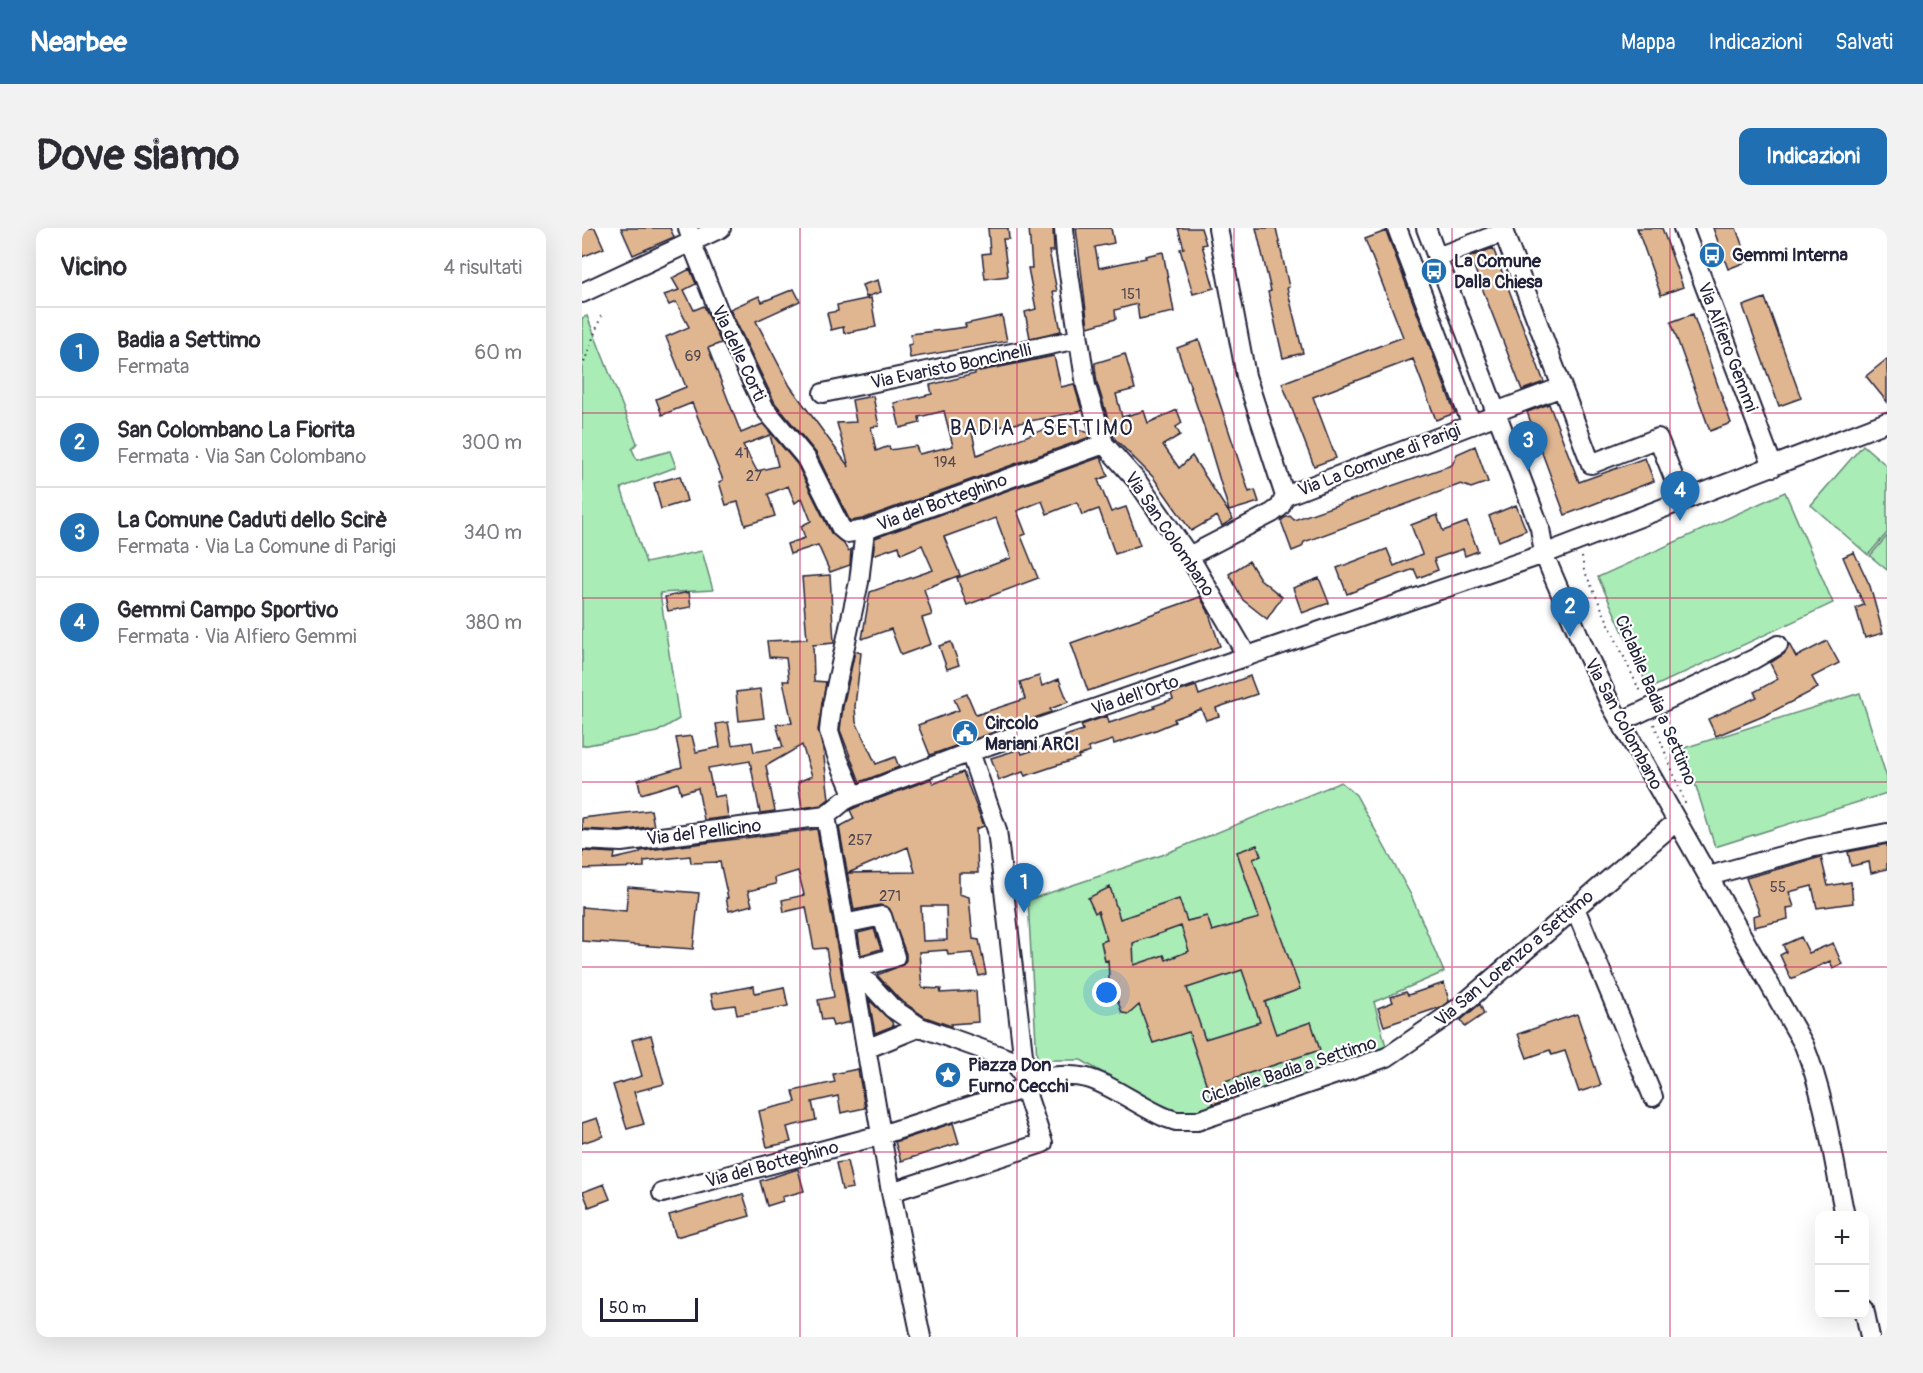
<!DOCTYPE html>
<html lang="it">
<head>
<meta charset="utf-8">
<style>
  body { margin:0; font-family:Pangolin,sans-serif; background:#f2f2f3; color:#2b2b33 }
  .controls { position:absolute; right:18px; bottom:18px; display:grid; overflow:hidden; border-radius:12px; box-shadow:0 6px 24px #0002 }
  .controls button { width:54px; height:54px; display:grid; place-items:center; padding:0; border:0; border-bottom:2px solid #e1e1e2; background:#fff; color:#2b2b33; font:30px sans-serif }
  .scale { position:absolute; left:18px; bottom:15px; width:98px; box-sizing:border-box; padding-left:6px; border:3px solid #22223b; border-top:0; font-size:16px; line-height:21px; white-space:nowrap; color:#22223b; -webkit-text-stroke:4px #fff; paint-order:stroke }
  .you { position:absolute; left:525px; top:765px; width:21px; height:21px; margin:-15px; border:4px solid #fff; border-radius:50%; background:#1a73e8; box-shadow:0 0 0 9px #1a73e833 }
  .badge { display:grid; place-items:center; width:39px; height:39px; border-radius:50%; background:#1f6fb2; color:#fff; font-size:20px; font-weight:700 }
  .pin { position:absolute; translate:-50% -50px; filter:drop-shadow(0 2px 3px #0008) }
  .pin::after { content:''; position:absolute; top:32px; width:21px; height:18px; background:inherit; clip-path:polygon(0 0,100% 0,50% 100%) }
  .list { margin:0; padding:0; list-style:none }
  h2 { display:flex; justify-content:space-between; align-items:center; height:78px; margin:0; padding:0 24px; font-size:26px }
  h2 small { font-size:20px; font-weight:400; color:#7c7c81 }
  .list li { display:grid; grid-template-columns:39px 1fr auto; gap:18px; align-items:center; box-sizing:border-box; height:90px; padding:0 24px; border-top:2px solid #e1e1e2 }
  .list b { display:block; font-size:22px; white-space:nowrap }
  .list p { margin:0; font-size:20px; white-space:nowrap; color:#7c7c81 }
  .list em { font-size:20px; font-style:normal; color:#7c7c81 }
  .map { position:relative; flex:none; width:1305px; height:1109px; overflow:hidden; border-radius:12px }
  header { display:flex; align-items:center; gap:36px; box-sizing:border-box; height:84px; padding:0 30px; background:#1f6fb2; color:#fff }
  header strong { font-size:28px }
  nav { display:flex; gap:33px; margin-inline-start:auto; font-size:21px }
  .intro { display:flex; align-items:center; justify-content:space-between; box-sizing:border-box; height:144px; padding:0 36px }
  h1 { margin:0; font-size:42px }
  .button { padding:15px 27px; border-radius:12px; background:#1f6fb2; color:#fff; font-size:21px; font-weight:700 }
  main { display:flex; gap:36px; padding:0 36px }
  aside { flex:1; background:#fff; border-radius:12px; box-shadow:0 6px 24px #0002 }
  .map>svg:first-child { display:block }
  .green { fill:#a9ecb6; stroke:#668778; stroke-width:1.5 }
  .building { fill:#e0b691; stroke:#22223b; stroke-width:1.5; fill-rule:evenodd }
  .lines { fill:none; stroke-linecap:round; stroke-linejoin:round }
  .minor-casing { stroke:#22223b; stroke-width:22 }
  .path { stroke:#22223b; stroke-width:2; stroke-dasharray:1.5 4.5; stroke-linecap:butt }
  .minor { stroke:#fff; stroke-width:18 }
  .grid { fill:none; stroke:#c2185b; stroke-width:1.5; stroke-opacity:0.55 }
  .labels { text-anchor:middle; stroke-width:4.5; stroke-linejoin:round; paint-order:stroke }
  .number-label { font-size:15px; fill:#524750 }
  .poi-label { font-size:18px; font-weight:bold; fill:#22223b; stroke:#fff; text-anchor:start }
  .street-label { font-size:18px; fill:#22223b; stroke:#fff }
  .quarter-label { font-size:21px; letter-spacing:1.5px; fill:#22223b; stroke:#fff }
</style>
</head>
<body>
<header>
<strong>Nearbee</strong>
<nav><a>Mappa</a><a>Indicazioni</a><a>Salvati</a></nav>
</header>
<div class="intro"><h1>Dove siamo</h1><a class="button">Indicazioni</a></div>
<main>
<aside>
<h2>Vicino<small>4 risultati</small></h2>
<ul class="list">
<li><span class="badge">1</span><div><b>Badia a Settimo</b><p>Fermata</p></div><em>60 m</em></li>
<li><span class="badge">2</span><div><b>San Colombano La Fiorita</b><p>Fermata · Via San Colombano</p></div><em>300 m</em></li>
<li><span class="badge">3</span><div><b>La Comune Caduti dello Scirè</b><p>Fermata · Via La Comune di Parigi</p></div><em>340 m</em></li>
<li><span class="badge">4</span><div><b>Gemmi Campo Sportivo</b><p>Fermata · Via Alfiero Gemmi</p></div><em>380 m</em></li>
</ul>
</aside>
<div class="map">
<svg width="1305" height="1109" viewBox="0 0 1305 1109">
  <rect width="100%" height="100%" fill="#fff"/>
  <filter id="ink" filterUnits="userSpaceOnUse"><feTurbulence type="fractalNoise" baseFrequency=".0167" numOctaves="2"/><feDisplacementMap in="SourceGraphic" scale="12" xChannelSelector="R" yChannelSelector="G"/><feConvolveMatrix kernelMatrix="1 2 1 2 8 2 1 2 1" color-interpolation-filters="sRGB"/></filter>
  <g filter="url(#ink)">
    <path class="green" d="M 5,88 L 55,215 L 50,221 L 55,232 L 88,223 L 94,239 L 39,260 L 64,335 L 120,323 L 131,362 L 78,365 L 97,491 L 75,504 L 0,518 L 0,90 Z
      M 1281,217 L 1305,238 L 1305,305 L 1286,327 L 1229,277 Z
      M 1203,264 L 1251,375 L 1067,461 L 1016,349 Z
      M 1305,308 L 1305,342 L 1288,328 Z
      M 1278,465 L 1305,550 L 1305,565 L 1133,619 L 1102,520 Z
      M 759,554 L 774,567 L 829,667 L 862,744 L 792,774 L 805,822 L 612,886 L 586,883 L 499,832 L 455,832 L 446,672 L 580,627 Z"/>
    <path class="building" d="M 0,0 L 13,0 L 22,20 L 0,29 Z
      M 39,0 L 88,0 L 92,9 L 51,27 Z
      M 406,0 L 426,0 L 427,11 L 421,11 L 426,48 L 403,51 L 400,26 L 408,25 Z
      M 447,0 L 471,0 L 472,23 L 467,23 L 475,63 L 471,63 L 479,103 L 448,110 L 443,84 L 454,81 L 446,40 L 450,40 Z
      M 494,0 L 529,0 L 532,15 L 513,19 L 517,40 L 564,30 L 563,28 L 581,24 L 592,84 L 557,91 L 555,76 L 533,82 L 534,91 L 506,99 Z
      M 596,0 L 619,0 L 624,16 L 620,17 L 632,60 L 611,66 L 598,21 L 602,20 Z
      M 674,0 L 694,0 L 707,59 L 705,60 L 721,125 L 701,130 L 686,64 L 689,63 Z
      M 1055,0 L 1080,0 L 1101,59 L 1079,67 Z
      M 1131,0 L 1154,0 L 1166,33 L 1146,41 Z
      M 804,3 L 873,185 L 854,192 L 831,131 L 731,169 L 754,230 L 732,238 L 700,155 L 821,109 L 783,11 Z
      M 911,20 L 962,154 L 940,162 L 888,29 Z
      M 108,41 L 114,56 L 102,62 L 112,82 L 122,78 L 139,115 L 126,120 L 159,205 L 181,196 L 215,236 L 249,305 L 262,316 L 266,323 L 269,321 L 268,337 L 248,344 L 236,317 L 208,326 L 205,316 L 223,310 L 219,298 L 229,293 L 220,270 L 213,275 L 206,258 L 186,266 L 193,288 L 163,297 L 156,274 L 144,277 L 137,254 L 141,252 L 110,175 L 80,187 L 74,171 L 104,159 L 84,109 L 107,99 L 94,74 L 87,77 L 82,67 L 97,62 L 90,50 ZM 188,207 L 196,238 L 175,243 L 161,217 Z
      M 296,52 L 299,64 L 284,69 L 280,57 Z
      M 212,61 L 218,73 L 174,93 L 208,158 L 267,239 L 255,195 L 274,194 L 270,172 L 291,168 L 297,198 L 289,199 L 294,223 L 307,218 L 308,222 L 334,218 L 337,226 L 371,218 L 362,183 L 337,189 L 338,195 L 318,200 L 312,175 L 350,166 L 348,157 L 393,146 L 393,144 L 472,128 L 479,159 L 492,156 L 500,183 L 390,204 L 395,227 L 479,195 L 507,205 L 508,209 L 280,291 L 268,293 L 234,225 L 193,175 L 148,81 L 177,68 L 180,74 Z
      M 289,70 L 294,99 L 262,105 L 261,99 L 249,102 L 245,85 L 256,83 L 255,77 Z
      M 1183,70 L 1219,170 L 1197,178 L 1161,78 Z
      M 1111,86 L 1149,195 L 1128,203 L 1089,94 Z
      M 420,88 L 425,113 L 328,130 L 326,117 L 330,116 L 329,106 L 384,99 L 383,96 Z
      M 617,112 L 667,264 L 673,262 L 677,274 L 647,283 L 622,199 L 595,120 Z
      M 543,126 L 553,161 L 534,166 L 540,189 L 562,183 L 566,195 L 595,182 L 600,195 L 594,199 L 598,207 L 581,217 L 597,240 L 610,228 L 651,291 L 640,298 L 635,288 L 609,303 L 571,249 L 532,210 L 515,155 L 513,139 L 513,135 Z
      M 1305,131 L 1305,174 L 1284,148 Z
      M 967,176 L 997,254 L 1063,230 L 1072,253 L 983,287 L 945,184 Z
      M 893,218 L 906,254 L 889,260 L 879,256 L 722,314 L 720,319 L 710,323 L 699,293 L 702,290 L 708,288 L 712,292 L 870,237 L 875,226 Z
      M 519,229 L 526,248 L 516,252 L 529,284 L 544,279 L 558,317 L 533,326 L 517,281 L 500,287 L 495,274 L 465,286 L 460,273 L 435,283 L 444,306 L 439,308 L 456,350 L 385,377 L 375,350 L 429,330 L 414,290 L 362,309 L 378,347 L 342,361 L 350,387 L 340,390 L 349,416 L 319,427 L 309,401 L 280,411 L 288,364 L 351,342 L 340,317 L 319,326 L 317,318 L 291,327 L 293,310 Z
      M 98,248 L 105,273 L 79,281 L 72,255 Z
      M 934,277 L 944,302 L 917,313 L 907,288 Z
      M 855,287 L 861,303 L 885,294 L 896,323 L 883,328 L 881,321 L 852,331 L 856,342 L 836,350 L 832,341 L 765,366 L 755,340 L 805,321 L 812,338 L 840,326 L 829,297 Z
      M 1272,324 L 1288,358 L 1301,405 L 1283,410 L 1274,380 L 1282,377 L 1261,329 Z
      M 667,333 L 678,351 L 700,369 L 685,391 L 661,372 L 647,346 Z
      M 248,347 L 252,415 L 231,417 L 232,453 L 244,454 L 236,502 L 241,521 L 247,571 L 239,577 L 220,580 L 216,554 L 230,548 L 220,517 L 184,538 L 193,583 L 178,585 L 168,533 L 126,540 L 132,569 L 143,567 L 146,589 L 122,592 L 116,560 L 99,565 L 96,555 L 59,566 L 56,552 L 100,539 L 94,510 L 110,508 L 114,524 L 138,519 L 134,496 L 146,494 L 150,517 L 170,514 L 172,524 L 201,519 L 194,496 L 210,495 L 201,453 L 207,453 L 204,430 L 187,429 L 185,413 L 225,411 L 220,349 Z
      M 737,350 L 747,375 L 720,385 L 711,360 Z
      M 107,364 L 109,379 L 86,383 L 83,369 Z
      M 618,369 L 626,383 L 638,418 L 506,463 L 489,415 Z
      M 1245,413 L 1257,435 L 1230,449 L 1236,460 L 1184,487 L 1134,508 L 1126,491 L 1175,469 L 1172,464 L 1196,451 L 1188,435 L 1202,426 L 1207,416 L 1214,429 Z
      M 369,414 L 377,437 L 365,441 L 357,418 Z
      M 273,423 L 279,425 L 273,478 L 274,494 L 294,536 L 313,529 L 317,539 L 278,554 L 258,502 L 261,479 Z
      M 457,448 L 460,458 L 477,451 L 486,474 L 468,481 L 469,484 L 348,527 L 336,497 L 377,482 L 372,471 L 385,466 L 394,487 L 443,471 L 438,454 Z
      M 668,448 L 675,466 L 634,480 L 637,488 L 624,492 L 619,481 L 592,491 L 593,494 L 574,502 L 532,516 L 531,512 L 506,520 L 508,524 L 496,528 L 497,530 L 443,548 L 441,544 L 417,552 L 409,530 L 438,521 L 440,526 L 484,511 L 483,508 L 501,502 L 499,497 L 525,488 L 527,495 L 573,480 L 572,478 L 591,471 L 589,466 L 614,458 L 617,467 Z
      M 178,461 L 182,490 L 157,493 L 154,464 Z
      M 381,544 L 402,598 L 394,601 L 396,645 L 377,645 L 377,666 L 387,669 L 391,711 L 397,712 L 404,746 L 397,748 L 390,725 L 366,727 L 365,722 L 337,724 L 340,760 L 359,761 L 358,765 L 394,763 L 396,794 L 369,796 L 369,798 L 343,789 L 317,771 L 295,747 L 321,737 L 324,732 L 324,726 L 307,680 L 298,677 L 272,682 L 257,599 L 272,591 L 268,582 L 277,578 L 349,551 L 351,556 ZM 326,619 L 333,644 L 266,645 ZM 339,678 L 364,678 L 365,712 L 341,713 Z
      M 69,582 L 72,598 L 39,603 L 0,601 L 0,590 Z
      M 235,601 L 268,794 L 251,798 L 249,791 L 240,792 L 236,772 L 252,769 L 244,720 L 232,721 L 224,679 L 202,684 L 200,672 L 222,667 L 216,643 L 193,650 L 194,656 L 166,663 L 170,677 L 147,683 L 144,670 L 146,670 L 138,634 L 109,635 L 108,628 L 62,633 L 62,639 L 0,641 L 0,623 L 33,625 L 32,631 L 58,625 L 58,623 Z
      M 1305,616 L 1305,641 L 1289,645 L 1287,634 L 1269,638 L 1266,624 Z
      M 675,617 L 679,628 L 671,631 L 718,761 L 683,774 L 694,806 L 729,794 L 738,822 L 640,854 L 646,871 L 631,876 L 607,804 L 571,815 L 557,777 L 547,786 L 540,785 L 534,768 L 528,769 L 526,732 L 523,733 L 519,714 L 525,712 L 516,683 L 513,685 L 506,670 L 528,659 L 538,691 L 597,671 L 605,693 L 625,688 L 630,703 L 677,690 L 655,624 ZM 599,698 L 607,723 L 584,732 L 582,727 L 552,737 L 551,715 ZM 660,742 L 678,794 L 623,811 L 605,760 Z
      M 1239,629 L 1246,658 L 1269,654 L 1271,675 L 1235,680 L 1230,658 L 1207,664 L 1212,679 L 1205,680 L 1206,691 L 1172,699 L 1171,688 L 1178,686 L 1164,650 Z
      M 46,659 L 117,665 L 111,721 L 0,713 L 0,679 L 44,683 Z
      M 292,701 L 299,721 L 279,727 L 276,705 Z
      M 1219,709 L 1227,725 L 1251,715 L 1260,736 L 1251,740 L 1248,733 L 1209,751 L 1198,727 L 1204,724 L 1201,717 Z
      M 862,755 L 867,773 L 859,779 L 802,798 L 796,780 L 811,774 L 809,769 L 824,764 L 826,767 Z
      M 172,758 L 173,765 L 202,759 L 206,778 L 155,787 L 153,777 L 132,780 L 129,766 Z
      M 287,772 L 310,794 L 311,798 L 293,805 Z
      M 898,776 L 902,786 L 883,799 L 879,792 Z
      M 995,786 L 1019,857 L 997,864 L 983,823 L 970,827 L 968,822 L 945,830 L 936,806 Z
      M 69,807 L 82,856 L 52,864 L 62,896 L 45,901 L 31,857 L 60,848 L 50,812 Z
      M 276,841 L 283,880 L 259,885 L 256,868 L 230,874 L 234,892 L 205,899 L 209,914 L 185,919 L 177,883 L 214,874 L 211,863 L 253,854 L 251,846 Z
      M 15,890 L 21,908 L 0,915 L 0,895 Z
      M 371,895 L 377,915 L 319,933 L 313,914 Z
      M 265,933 L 271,960 L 260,962 L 254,935 Z
      M 216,941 L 222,963 L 200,969 L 201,973 L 185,978 L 178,953 Z
      M 22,956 L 28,971 L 7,979 L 1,964 Z
      M 161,966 L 168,988 L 94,1009 L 87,987 Z"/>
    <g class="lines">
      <defs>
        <path id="minor" d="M 106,0 L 112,21 L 137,84 L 183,181 L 224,230 L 259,300 L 265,305 L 283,302
          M 482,0 L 484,26 L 504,158 L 522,216 L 555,253 L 607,328 L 665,428
          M 815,0 L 890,197
          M 844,0 L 958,300 L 962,326 L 969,343 L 1004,424 L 1029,477 L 1222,817 C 1244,871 1251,931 1263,988
          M 920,0 L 1009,236 L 1076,210 L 1101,273
          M 1101,0 L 1191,239
          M 855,29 L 922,4
          M 0,65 L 139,0
          M 241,165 L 496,111
          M 703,268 L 907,190 L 919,182 L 980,159
          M 607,328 L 690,285 L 698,279 L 703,268 L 664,148 L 636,0
          M 1038,494 L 1172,431 L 1196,417
          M 272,568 L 255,528 L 247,503 L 250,477 L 277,354 L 283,302 L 522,216
          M 244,588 L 262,573 L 272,568 L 407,517 L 962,326 L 1305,194
          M 244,588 L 309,964 L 339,1109
          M 0,612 L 39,614 L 244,588
          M 1127,648 L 1228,620 L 1305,605
          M 993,680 L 1071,869
          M 262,696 L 300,688 L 313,729 L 272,741
          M 272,745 L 288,756 L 310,780 L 338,799 L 427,831 L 435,838 L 444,852
          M 284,821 L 338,799
          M 445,853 C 464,849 485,845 505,850 C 531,857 559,880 585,890 L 594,893 L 615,893 L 805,829 L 875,781 L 1095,593
          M 309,964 L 461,915 L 446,870 L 415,602 L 388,524
          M 80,965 L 299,907 L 432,864 L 439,860 L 445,853
          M 1282,1080 L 1288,1109"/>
      </defs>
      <use href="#minor" class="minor-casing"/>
      <path class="path" d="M 0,140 L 19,88
        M 1000,329 L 1002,342 L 1059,466
        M 1072,496 L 1103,575"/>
      <use href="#minor" class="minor"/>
    </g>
  </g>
  <path class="grid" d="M 218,0 L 218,1109M 435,0 L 435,1109M 652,0 L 652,1109M 870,0 L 870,1109M 1088,0 L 1088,1109M 0,185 L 1305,185M 0,370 L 1305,370M 0,554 L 1305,554M 0,739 L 1305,739M 0,924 L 1305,924"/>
  <defs>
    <symbol id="bus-disc" viewBox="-11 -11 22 22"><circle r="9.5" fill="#1f6fb2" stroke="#fff"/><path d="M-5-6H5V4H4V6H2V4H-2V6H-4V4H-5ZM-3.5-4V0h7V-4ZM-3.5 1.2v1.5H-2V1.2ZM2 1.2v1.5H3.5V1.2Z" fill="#fff"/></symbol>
    <symbol id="civic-disc" viewBox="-11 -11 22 22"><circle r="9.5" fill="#1f6fb2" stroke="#fff"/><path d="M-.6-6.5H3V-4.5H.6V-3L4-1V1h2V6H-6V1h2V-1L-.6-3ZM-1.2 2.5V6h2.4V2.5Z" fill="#fff"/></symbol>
    <symbol id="sight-disc" viewBox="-11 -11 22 22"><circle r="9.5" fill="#1f6fb2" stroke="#fff"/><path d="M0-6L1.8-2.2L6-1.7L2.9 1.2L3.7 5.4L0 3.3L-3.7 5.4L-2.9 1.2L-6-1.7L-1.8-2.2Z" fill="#fff"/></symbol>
  </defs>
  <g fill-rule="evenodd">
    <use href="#bus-disc" x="1115" y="12" width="30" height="30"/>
    <use href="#bus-disc" x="837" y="28" width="30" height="30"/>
    <use href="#civic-disc" x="368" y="490" width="30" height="30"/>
    <use href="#sight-disc" x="351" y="832" width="30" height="30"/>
  </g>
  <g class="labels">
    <g class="number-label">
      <text x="549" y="71">151</text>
      <text x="111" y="133">69</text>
      <text x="160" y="230">41</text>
      <text x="363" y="239">194</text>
      <text x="172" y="253">27</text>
      <text x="278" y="617">257</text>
      <text x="1196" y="664">55</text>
      <text x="308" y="673">271</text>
    </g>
    <g class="poi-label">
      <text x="1150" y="33">Gemmi Interna</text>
      <text x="872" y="39">La Comune<tspan x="872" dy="21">Dalla Chiesa</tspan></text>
      <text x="403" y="501">Circolo<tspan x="403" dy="21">Mariani ARCI</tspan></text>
      <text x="386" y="843">Piazza Don<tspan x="386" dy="21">Furno Cecchi</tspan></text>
    </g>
    <g class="street-label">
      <text transform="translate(1146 119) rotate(69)" y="6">Via Alfiero Gemmi</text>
      <text transform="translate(157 125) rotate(65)" y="6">Via delle Corti</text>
      <text transform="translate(369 138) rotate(-12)" y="6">Via Evaristo Boncinelli</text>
      <text transform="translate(797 232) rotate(-21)" y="6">Via La Comune di Parigi</text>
      <text transform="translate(360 274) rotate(-20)" y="6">Via del Botteghino</text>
      <text transform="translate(588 306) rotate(56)" y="6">Via San Colombano</text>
      <text transform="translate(553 467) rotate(-19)" y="6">Via dell'Orto</text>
      <text transform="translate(1074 472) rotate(67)" y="6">Ciclabile Badia a Settimo</text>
      <text transform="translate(1042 496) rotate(62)" y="6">Via San Colombano</text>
      <text transform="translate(122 604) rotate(-7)" y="6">Via del Pellicino</text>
      <text transform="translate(932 730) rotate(-40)" y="6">Via San Lorenzo a Settimo</text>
      <text transform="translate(707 842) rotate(-18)" y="6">Ciclabile Badia a Settimo</text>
      <text transform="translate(190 936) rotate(-15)" y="6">Via del Botteghino</text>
    </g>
    <g class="quarter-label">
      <text x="460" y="207">BADIA A SETTIMO</text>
    </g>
  </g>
</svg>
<div class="controls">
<button>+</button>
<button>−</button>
</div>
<div class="scale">50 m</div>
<div class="you"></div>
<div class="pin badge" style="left:442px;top:685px">1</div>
<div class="pin badge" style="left:988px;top:409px">2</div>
<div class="pin badge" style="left:946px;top:243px">3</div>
<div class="pin badge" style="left:1098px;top:293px">4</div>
</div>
</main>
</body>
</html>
